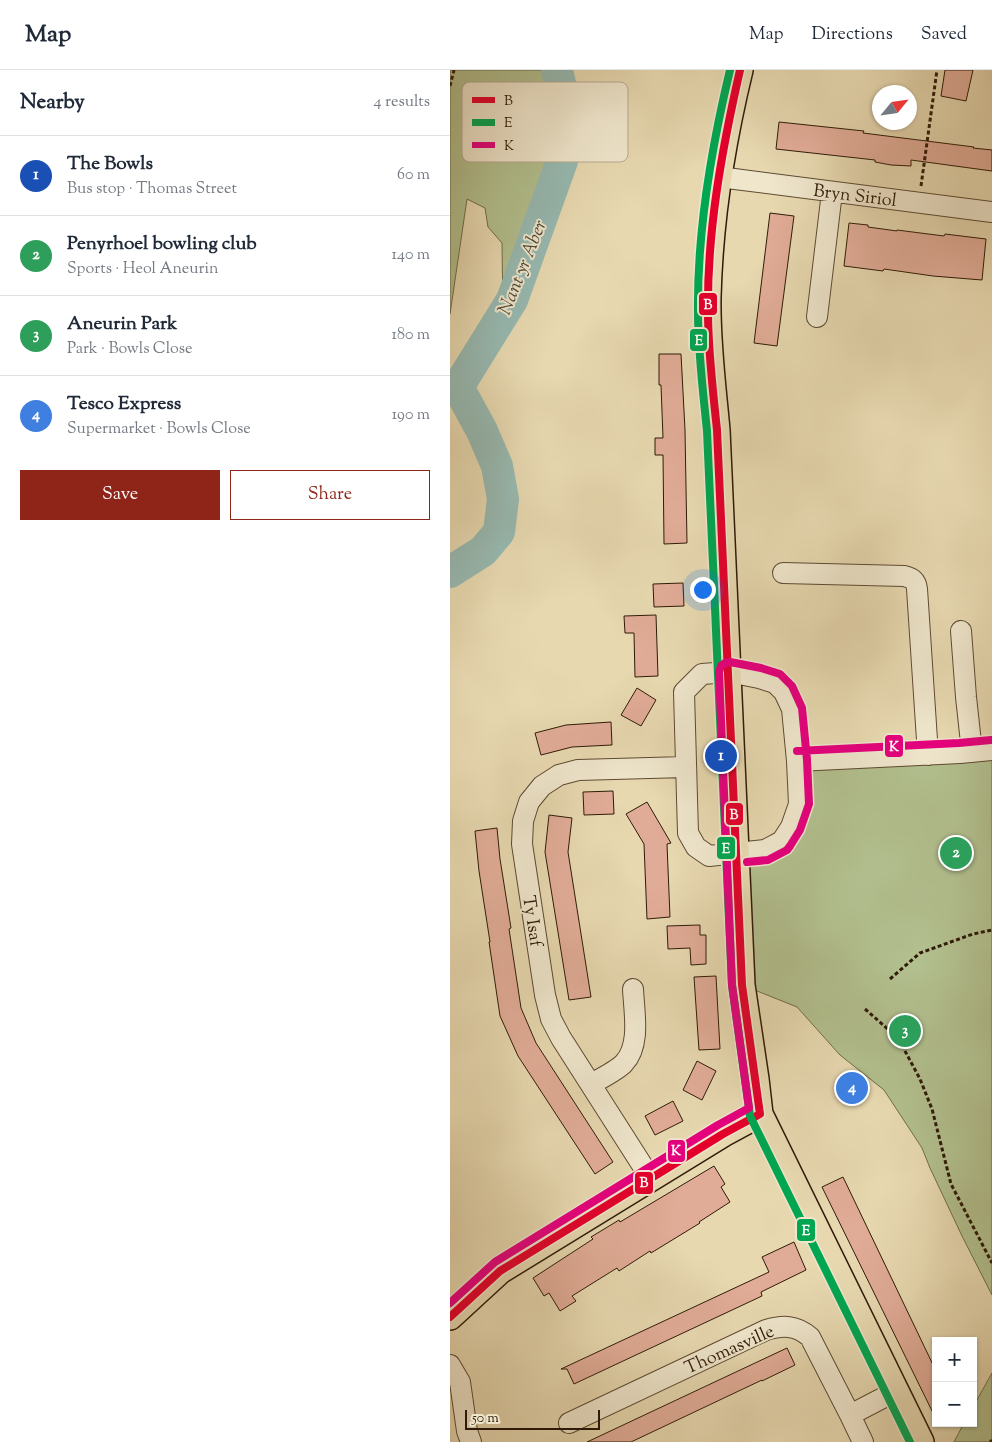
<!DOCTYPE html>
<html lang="en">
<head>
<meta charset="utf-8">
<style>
  body { margin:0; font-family:"Sorts Mill Goudy",serif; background:#f6f6f7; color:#1f2937 }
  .controls { position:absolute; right:15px; bottom:15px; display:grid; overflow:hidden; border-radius:0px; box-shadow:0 1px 4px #0004 }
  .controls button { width:45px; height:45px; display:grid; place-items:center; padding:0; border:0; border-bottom:1px solid #e0e1e3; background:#fff; color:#1f2937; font:25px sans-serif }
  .compass { position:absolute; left:422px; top:15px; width:45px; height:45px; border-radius:50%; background:#fff; box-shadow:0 1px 4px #0004; rotate:61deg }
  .scale { position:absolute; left:15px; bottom:12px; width:135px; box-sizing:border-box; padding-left:5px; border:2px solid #2f1b07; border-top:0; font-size:14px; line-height:18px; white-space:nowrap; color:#2f1b07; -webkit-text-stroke:4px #efe6cc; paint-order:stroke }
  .you { position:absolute; left:252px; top:519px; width:18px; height:18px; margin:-12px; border:4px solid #fff; border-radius:50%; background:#1a73e8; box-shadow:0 0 0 8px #1a73e833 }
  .badge { display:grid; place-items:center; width:32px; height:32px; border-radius:50%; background:#8f2418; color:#fff; font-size:16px; font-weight:700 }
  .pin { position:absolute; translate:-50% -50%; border:2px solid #fff; box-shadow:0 1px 5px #0006 }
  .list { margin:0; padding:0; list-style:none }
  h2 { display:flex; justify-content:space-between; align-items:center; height:65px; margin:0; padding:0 20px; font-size:21px }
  h2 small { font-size:16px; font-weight:400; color:#747a83 }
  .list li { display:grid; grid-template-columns:32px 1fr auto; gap:15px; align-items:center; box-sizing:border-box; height:80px; padding:0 20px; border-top:1px solid #e0e1e3 }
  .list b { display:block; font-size:19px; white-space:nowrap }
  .list p { margin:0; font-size:16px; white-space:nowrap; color:#747a83 }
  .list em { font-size:16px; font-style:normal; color:#747a83 }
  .actions { display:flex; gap:10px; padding:15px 20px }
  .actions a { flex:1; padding:11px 0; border:1px solid #8f2418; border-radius:0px; text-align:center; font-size:18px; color:#8f2418 }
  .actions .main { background:#8f2418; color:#fff }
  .map { position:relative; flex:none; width:542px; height:1372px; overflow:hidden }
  header { display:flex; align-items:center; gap:30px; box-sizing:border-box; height:70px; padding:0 25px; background:#fff; border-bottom:1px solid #e0e1e3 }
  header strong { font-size:24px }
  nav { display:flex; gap:28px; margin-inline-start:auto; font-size:18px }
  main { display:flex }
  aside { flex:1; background:#fff }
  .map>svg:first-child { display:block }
  .green { fill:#b2bf8e; stroke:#706d4a }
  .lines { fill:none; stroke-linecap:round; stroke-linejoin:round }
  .river { stroke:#97b9b1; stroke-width:32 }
  .building { fill:#e1ac97; stroke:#2f1b07 }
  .minor-casing { stroke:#5d4a31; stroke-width:22 }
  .major-casing { stroke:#2f1b07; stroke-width:28 }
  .path { stroke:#2f1b07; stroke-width:3; stroke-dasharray:4 2.5; stroke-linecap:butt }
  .minor { stroke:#efe6cc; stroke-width:20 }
  .major { stroke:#e7d8b0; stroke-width:25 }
  .bus-1-casing { stroke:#efe6cc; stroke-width:11 }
  .bus-2-casing { stroke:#efe6cc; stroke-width:11 }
  .bus-3-casing { stroke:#efe6cc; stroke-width:11 }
  .bus-1 { stroke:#e4002b; stroke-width:8 }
  .bus-2 { stroke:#00a651; stroke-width:8 }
  .bus-3 { stroke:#e5007d; stroke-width:8 }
  .labels { text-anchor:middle; stroke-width:4; stroke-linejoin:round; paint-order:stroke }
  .street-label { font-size:18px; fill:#2f1b07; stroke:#efe6cc }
  .water-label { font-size:19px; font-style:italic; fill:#4e4a3a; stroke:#efe6cc }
  .key { fill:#efe6cc; stroke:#b5a991; stroke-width:1 }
  .key-label { font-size:14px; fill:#2f1b07 }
  .line-badge { stroke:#efe6cc; stroke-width:2 }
  .badge-label { font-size:14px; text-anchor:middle; font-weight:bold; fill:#fff }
</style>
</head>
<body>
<header>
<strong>Map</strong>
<nav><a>Map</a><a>Directions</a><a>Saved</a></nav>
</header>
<main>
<aside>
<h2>Nearby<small>4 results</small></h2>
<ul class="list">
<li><span class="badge" style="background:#1a4fb4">1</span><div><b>The Bowls</b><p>Bus stop · Thomas Street</p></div><em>60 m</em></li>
<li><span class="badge" style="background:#2e9e5b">2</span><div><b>Penyrhoel bowling club</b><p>Sports · Heol Aneurin</p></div><em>140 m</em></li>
<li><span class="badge" style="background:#2e9e5b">3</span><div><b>Aneurin Park</b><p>Park · Bowls Close</p></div><em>180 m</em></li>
<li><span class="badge" style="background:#3f7fe0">4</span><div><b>Tesco Express</b><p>Supermarket · Bowls Close</p></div><em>190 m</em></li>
</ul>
<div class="actions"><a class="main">Save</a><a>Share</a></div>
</aside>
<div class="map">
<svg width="542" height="1372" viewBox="0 0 542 1372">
  <rect width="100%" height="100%" fill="#e7d8b0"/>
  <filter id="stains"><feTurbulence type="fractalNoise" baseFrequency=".004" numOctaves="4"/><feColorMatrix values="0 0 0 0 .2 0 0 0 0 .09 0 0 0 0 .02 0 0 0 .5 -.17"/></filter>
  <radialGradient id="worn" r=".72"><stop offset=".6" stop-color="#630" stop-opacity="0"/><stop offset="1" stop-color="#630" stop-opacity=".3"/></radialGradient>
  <path class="green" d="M 0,0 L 107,0 L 114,31 L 112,91 L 62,230 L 53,245 L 52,173 L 38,157 L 35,138 L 17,129 L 0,244 Z
    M 542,680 L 542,1225 L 512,1166 L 480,1098 L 472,1078 L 434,1020 L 390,985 L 347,937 L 292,915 L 287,783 L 332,771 L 347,691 Z
    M 542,1303 L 542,1372 L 504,1372 L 514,1353 L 523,1353 L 523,1337 Z"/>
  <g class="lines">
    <path class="river" d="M 0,502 L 33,481 L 49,462 L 53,429 L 47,396 L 32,361 L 8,317 L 62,230 L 112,91 L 114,31 L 107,0"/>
  </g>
  <path class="building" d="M 495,0 L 523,0 L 516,31 L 491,26 Z
    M 329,52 L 414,61 L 413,63 L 524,77 L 523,78 L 542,80 L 542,101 L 461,90 L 461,96 L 441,95 L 425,92 L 425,90 L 326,79 Z
    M 320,143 L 344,146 L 327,276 L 304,273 Z
    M 399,153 L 418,155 L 418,157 L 447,161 L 447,160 L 494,166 L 495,164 L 536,169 L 532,210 L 483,206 L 434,199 L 433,201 L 394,196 Z
    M 209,284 L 231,284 L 235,360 L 237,473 L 214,474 L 213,385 L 205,385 L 205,368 L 213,368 L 211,315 L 209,315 Z
    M 233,513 L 234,536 L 204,537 L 203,514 Z
    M 206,545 L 208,606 L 185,607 L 184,563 L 175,563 L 174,546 Z
    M 187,618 L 206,630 L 191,656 L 171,645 Z
    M 161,652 L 162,675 L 122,677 L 91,685 L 85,663 L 116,655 Z
    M 163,721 L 164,744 L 134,745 L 133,722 Z
    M 197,732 L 221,773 L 217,774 L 220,847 L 197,849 L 194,774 L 176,744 Z
    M 99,745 L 122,748 L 118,782 L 141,927 L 119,930 L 95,782 Z
    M 47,758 L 50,789 L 61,858 L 59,859 L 71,938 L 86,973 L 163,1092 L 145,1104 L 68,986 L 50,946 L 39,872 L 40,872 L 29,801 L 25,761 Z
    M 250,855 L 250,865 L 256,865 L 256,894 L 241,895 L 240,878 L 218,879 L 217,856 Z
    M 266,906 L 270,979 L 249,980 L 244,907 Z
    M 247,991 L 266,1001 L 252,1030 L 233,1020 Z
    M 223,1031 L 233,1051 L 205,1065 L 195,1046 Z
    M 264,1096 L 275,1114 L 271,1117 L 280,1132 L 249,1152 L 250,1153 L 201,1183 L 200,1181 L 169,1201 L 167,1198 L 122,1226 L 126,1231 L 110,1241 L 99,1223 L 94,1226 L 83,1208 L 143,1169 L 141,1167 L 169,1150 L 170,1152 Z
    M 393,1107 L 486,1301 L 486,1349 L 372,1117 Z
    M 344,1172 L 356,1200 L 311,1222 L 312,1226 L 124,1314 L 117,1299 L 111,1299 L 319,1202 L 312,1187 Z
    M 337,1278 L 345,1295 L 312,1311 L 312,1310 L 181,1372 L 137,1372 Z"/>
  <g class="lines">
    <defs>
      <path id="minor" d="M 269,107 L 542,142
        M 367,247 L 382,122
        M 333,503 L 454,506 C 462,508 466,510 467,519 L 478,685
        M 511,561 L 516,627 L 522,682
        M 279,602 L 309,608 L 325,613 L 334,622 L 342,639 L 347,691 L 349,734 L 341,757 L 332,771 L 315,780 L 259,786 L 246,777 L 238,763 L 234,622 L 252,604 Z
        M 347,691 L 510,683 L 542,680
        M 141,1014 C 150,1009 168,1000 174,993 C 191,975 184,942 183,919
        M 201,1109 L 111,968 L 101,949 L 95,925 L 72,774 L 73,751 L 79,732 L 92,716 L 109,705 L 128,700 L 235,697
        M 0,1295 L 10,1312 L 17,1361 L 21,1372
        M 119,1353 L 316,1260 C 333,1255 346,1255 360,1267 L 400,1345
        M 413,1372 L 400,1345 L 446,1321"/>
      <path id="major" d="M 290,0 C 272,74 260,151 258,227 C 257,271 263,316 267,360 L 292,915 L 306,1009 L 310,1044 L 471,1372
        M 0,1247 L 50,1201 L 273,1064 L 310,1044"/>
    </defs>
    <use href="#minor" class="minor-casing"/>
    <use href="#major" class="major-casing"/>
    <path class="path" d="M 0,16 L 4,0
      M 471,116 L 487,0
      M 440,909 L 470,883 L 523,864 L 542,860
      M 415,939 L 448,968 L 470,1009 L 482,1039 L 501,1114 L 542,1193
      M 540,1372 L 542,1370"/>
    <use href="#minor" class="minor"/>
    <use href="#major" class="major"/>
    <defs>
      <path id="bus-1" d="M 0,1247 L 50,1201 L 273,1064 L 310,1044 L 292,915 L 267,360 C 263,321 258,281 258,242 C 257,160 272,79 290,0"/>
      <path id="bus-2" d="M 280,0 C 261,79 247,161 248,242 C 248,282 253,321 257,361 L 282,915 L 300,1046 L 460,1372"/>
      <path id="bus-3" d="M 347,681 L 509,673 L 541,670
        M 0,1233 L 45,1192 L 268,1055 L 299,1038 L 282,915 L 269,602 L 271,596 L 275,593 L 280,592 L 311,598 L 330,604 L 342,616 L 352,638 L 357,690 L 359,734 L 350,760 L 340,776 L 337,780 L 318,790 L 297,792"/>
    </defs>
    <use href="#bus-1" class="bus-1-casing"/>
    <use href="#bus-2" class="bus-2-casing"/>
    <use href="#bus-3" class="bus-3-casing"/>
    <use href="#bus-1" class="bus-1"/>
    <use href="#bus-2" class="bus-2"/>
    <use href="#bus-3" class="bus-3"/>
  </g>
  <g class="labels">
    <g class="street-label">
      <text transform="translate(405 125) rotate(7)" y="6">Bryn Siriol</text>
      <text transform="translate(83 851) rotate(81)" y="6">Ty Isaf</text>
      <text transform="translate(279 1279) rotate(-24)" y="6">Thomasville</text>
    </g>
    <g class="water-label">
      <text transform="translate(71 197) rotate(-68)" y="7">Nant yr Aber</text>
    </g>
  </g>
  <rect x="12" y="12" width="166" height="80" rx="8" class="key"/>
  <rect x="22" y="27" width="23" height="6" fill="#e4002b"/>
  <rect x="22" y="49" width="23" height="7" fill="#00a651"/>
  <rect x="22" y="72" width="23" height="6" fill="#e5007d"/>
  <g class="key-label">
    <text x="54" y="35">B</text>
    <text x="54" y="57">E</text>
    <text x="54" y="80">K</text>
  </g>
  <g class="line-badge">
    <rect x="248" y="222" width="20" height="24" rx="5" fill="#e4002b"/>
    <rect x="239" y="258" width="19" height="24" rx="5" fill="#00a651"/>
    <rect x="434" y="664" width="20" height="24" rx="5" fill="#e5007d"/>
    <rect x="275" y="732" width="19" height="24" rx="5" fill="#e4002b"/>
    <rect x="266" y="766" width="20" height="24" rx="5" fill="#00a651"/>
    <rect x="217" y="1069" width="19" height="24" rx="5" fill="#e5007d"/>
    <rect x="184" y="1101" width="20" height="24" rx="5" fill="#e4002b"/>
    <rect x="346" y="1148" width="20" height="24" rx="5" fill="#00a651"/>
  </g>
  <g class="badge-label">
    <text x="258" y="239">B</text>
    <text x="249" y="275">E</text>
    <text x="444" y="681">K</text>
    <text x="284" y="749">B</text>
    <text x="276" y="783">E</text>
    <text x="226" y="1085">K</text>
    <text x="194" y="1117">B</text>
    <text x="356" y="1165">E</text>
  </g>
  <rect width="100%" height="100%" filter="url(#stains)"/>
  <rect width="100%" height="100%" fill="url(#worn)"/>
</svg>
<div class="controls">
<button>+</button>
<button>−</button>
</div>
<svg class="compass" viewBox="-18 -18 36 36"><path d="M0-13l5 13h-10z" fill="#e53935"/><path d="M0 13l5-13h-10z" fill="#747a83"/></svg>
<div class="scale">50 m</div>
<div class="you"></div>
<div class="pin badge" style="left:271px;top:686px;background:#1a4fb4">1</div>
<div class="pin badge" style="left:506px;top:783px;background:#2e9e5b">2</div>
<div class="pin badge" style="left:455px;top:961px;background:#2e9e5b">3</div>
<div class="pin badge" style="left:402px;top:1018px;background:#3f7fe0">4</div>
</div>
</main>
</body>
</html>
